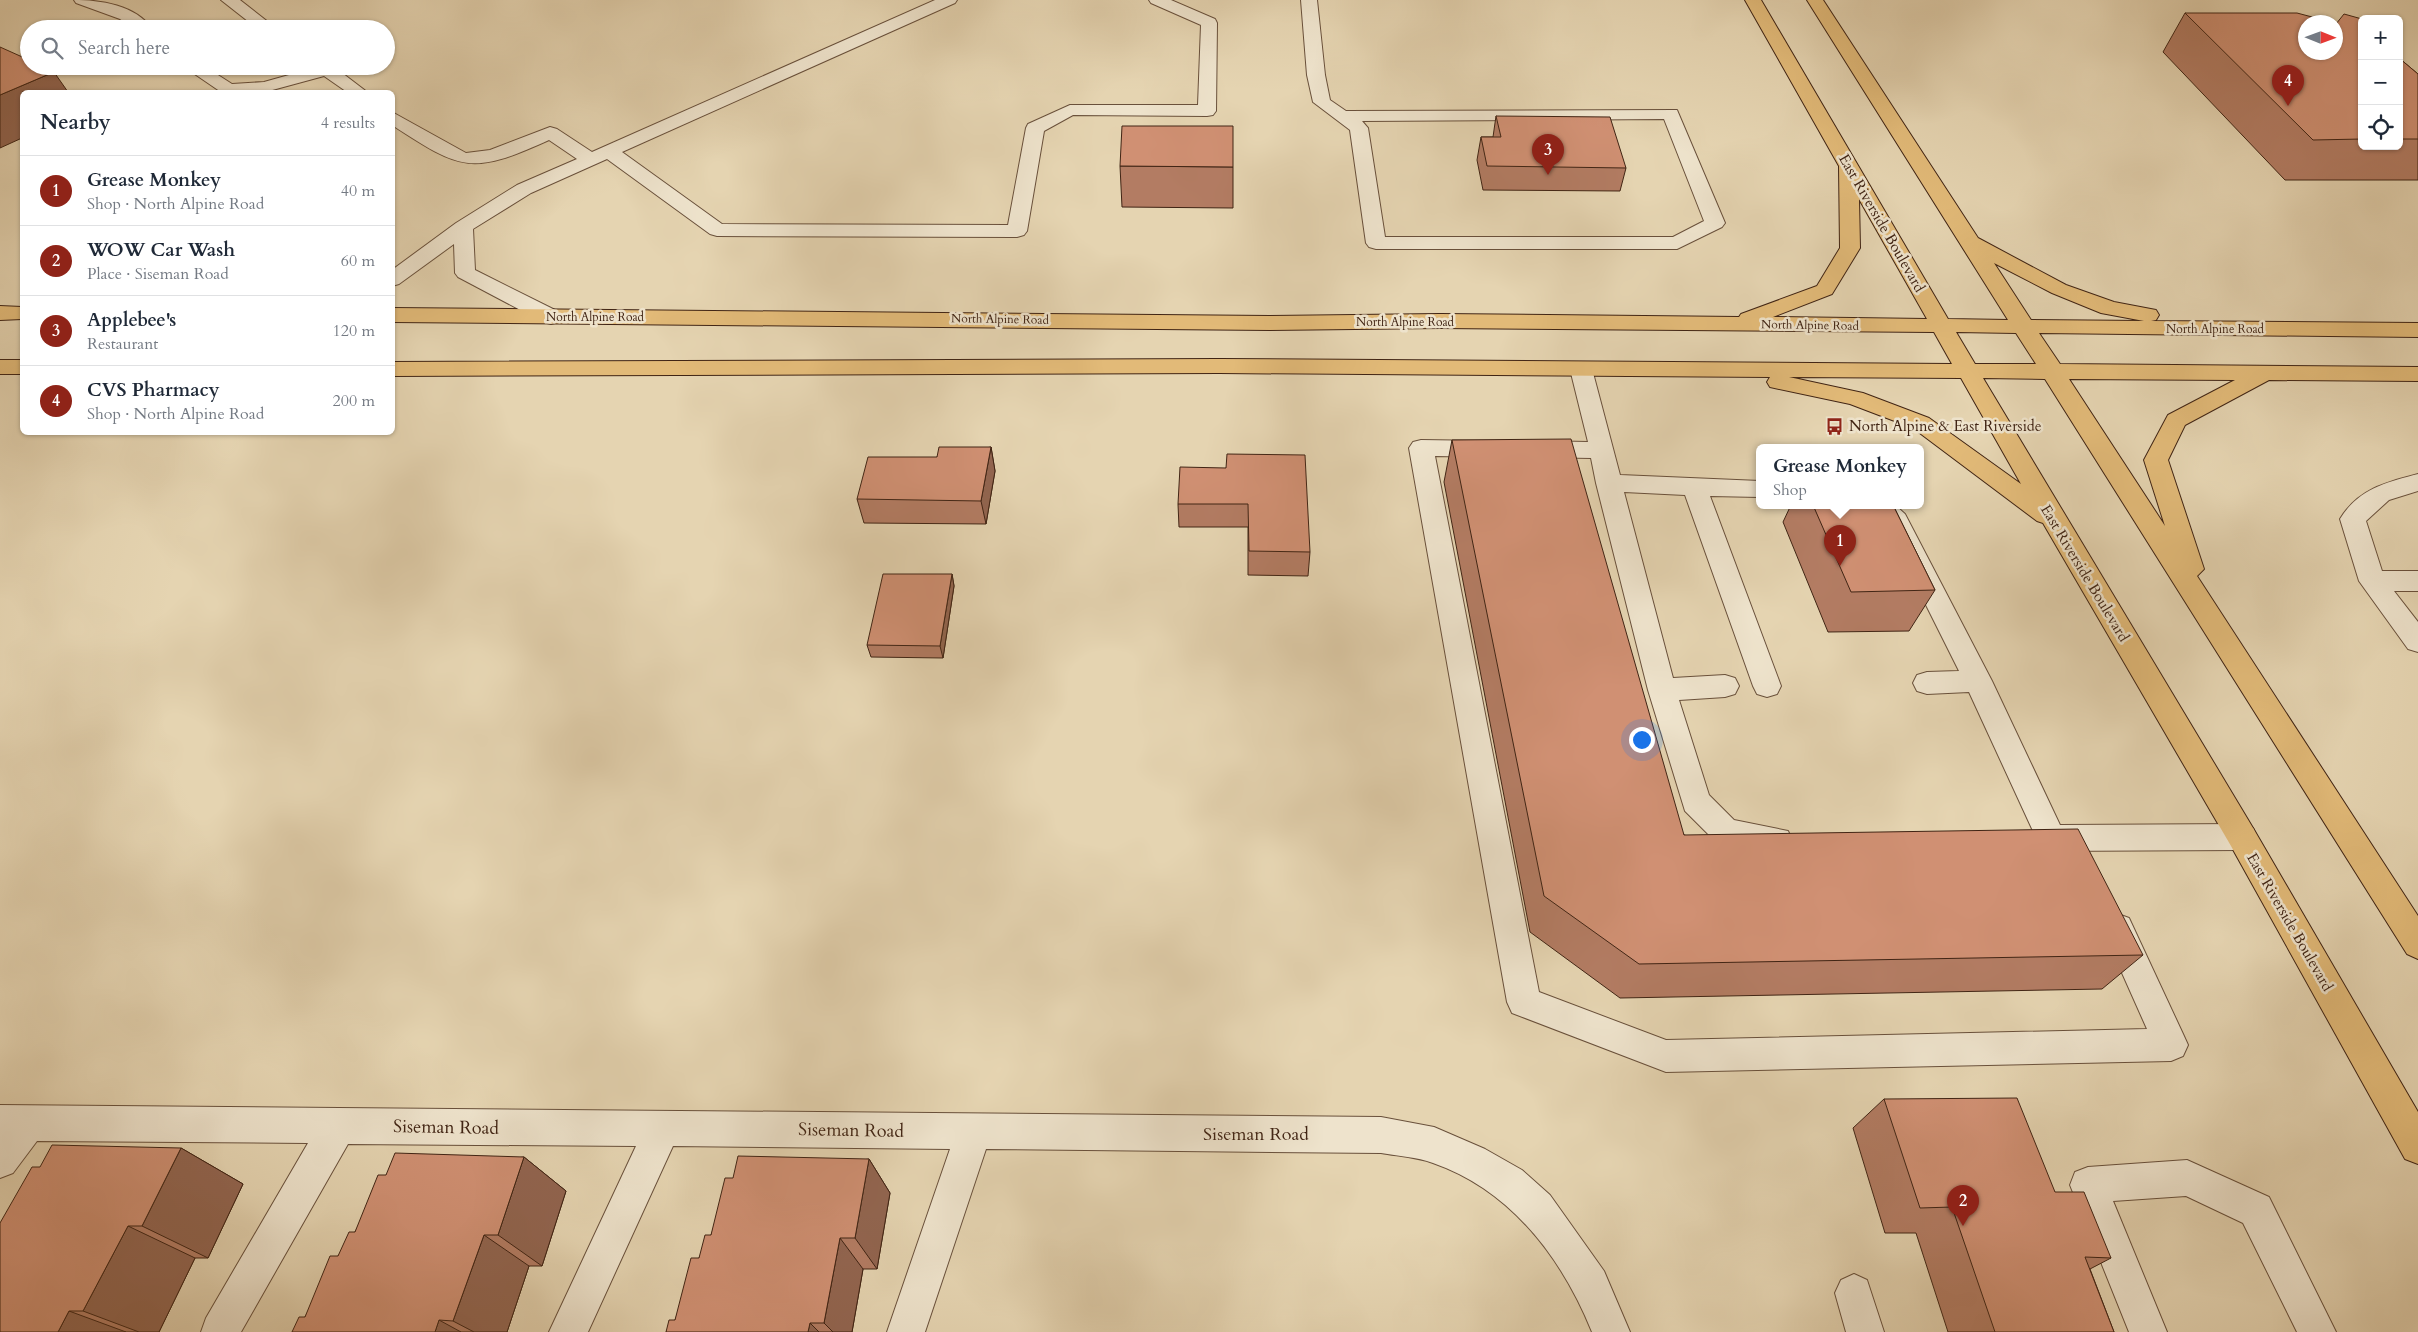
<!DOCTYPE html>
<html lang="en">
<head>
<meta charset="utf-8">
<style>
  body { margin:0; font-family:Cardo,serif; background:#f2f2f3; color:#1f2937 }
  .controls { position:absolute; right:15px; top:15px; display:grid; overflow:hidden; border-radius:8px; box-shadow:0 1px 4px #0004 }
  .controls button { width:45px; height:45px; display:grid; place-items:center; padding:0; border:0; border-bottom:1px solid #e0e1e3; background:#fff; color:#1f2937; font:25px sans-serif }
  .compass { position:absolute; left:2298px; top:15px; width:45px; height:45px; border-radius:50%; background:#fff; box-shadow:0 1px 4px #0004; rotate:91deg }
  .you { position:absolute; left:1641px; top:739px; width:18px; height:18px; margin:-12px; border:4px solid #fff; border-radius:50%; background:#1a73e8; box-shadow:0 0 0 8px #1a73e833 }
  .badge { display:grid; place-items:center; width:32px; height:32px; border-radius:50%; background:#8f2418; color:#fff; font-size:16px; font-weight:700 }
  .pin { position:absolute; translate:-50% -41px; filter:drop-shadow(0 1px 2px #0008) }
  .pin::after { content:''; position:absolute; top:26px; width:18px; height:15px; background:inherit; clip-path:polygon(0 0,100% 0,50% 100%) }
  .popup { position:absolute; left:1756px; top:444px; width:168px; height:65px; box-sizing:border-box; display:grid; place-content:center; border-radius:8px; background:#fff; filter:drop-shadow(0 1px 4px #0005); font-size:16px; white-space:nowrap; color:#747a83 }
  .popup b { font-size:19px; color:#1f2937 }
  .popup::after { content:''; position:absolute; left:50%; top:100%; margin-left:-10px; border:10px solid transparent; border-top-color:#fff }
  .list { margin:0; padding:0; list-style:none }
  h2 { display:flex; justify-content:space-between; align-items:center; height:65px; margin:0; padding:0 20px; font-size:21px }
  h2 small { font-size:16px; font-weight:400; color:#747a83 }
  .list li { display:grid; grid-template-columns:32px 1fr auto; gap:15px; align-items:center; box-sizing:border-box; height:70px; padding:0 20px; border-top:1px solid #e0e1e3 }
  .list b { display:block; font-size:19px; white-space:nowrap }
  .list p { margin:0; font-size:16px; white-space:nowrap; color:#747a83 }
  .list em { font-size:16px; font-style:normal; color:#747a83 }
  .icon { flex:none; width:28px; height:28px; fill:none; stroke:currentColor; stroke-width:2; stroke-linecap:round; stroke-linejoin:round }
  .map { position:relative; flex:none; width:2418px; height:1332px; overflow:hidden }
  .search { position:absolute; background:#fff; box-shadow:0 1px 4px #0004; left:20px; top:20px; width:375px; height:55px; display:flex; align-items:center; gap:12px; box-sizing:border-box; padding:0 18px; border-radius:28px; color:#747a83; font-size:19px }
  .panel { position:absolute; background:#fff; box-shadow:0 1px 4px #0004; left:20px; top:90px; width:375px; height:345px; border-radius:8px }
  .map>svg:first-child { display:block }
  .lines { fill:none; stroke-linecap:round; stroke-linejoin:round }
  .minor-casing { stroke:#69503b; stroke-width:2 }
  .major-casing { stroke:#402414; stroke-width:2 }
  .minor { fill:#eee3cc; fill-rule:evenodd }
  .major { fill:#e2ba78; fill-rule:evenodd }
  .wall { fill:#b37c63; stroke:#402414 }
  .shaded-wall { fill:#926550; stroke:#402414 }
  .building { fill:#d09073; stroke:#402414 }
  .labels { text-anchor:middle; stroke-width:5; stroke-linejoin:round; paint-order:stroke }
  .far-street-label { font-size:12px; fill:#402414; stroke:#eee3cc }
  .street-label { font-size:15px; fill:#402414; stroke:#eee3cc }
  .poi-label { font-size:15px; fill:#402414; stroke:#eee3cc; text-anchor:start }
  .near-street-label { font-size:18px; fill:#402414; stroke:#eee3cc }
</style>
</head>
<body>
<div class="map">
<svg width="2418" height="1332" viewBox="0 0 2418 1332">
  <rect width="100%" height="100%" fill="#e5d4b1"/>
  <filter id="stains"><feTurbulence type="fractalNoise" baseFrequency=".004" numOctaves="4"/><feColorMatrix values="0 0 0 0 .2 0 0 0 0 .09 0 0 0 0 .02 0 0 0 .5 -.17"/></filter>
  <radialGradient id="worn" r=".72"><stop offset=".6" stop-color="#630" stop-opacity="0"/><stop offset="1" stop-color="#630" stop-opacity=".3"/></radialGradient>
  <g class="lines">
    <defs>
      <path id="minor" d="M 74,0 C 100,0 136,5 152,29 L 133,29 L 120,19 L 76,3 Z
        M 221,0 L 240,0 L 277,29 L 258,29 Z
        M 935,0 L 957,0 L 955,3 L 622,152 L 722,224 L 1008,225 L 1026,128 L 1028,124 L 1070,105 L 1198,105 L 1201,25 L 1151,3 L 1149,0 L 1171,0 L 1215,19 L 1217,23 L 1216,111 L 1213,115 L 1207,116 L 1073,115 L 1044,131 L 1027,231 L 1024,235 L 1017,237 L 717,236 L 710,234 L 607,159 L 531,193 L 473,229 L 475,270 L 559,312 L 562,317 L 559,322 L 551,324 L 543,322 L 458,277 L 455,273 L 454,244 L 399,284 L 392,286 L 392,270 L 456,223 L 517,185 L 577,159 L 549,140 C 472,175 462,171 392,125 L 392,112 L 466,153 L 490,150 L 550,127 L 557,129 L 592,152 Z
        M 1301,0 L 1317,0 L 1325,75 L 1330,100 L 1346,111 L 1677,110 L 1725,223 L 1722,227 L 1677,249 L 1376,249 L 1369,247 L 1366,243 L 1350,130 L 1313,102 L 1307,75 ZM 1664,119 L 1704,221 L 1673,237 L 1385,237 L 1368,128 L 1362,121 Z
        M 183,66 L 204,66 L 232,84 L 264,82 L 314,68 L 312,66 L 333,66 L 367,92 L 347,92 L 324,76 L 265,92 L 221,92 Z
        M 1581,362 L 1589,364 L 1592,369 L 1620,475 L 1760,481 L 1760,497 L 1710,496 L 1781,686 L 1777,694 L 1767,697 L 1757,694 L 1753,686 L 1685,495 L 1624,492 L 1673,678 L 1725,675 L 1735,678 L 1739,686 L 1735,694 L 1725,697 L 1679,700 L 1709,795 L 1734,820 L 1788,831 L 1792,840 L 1788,849 L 1777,853 L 1762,853 L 1714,840 L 1685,811 L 1648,690 L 1596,483 L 1591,458 L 1537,457 L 1529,455 L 1525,449 L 1529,443 L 1537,441 L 1588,442 L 1570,369 L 1573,364 Z
        M 1421,440 L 1489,441 L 1497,443 L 1501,449 L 1497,455 L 1489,457 L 1435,456 L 1539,992 L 1666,1040 L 2147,1029 L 2102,928 L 2107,918 L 2118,914 L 2129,918 L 2183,1034 L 2188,1045 L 2183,1056 L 2171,1061 L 1666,1072 L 1512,1013 L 1507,1002 L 1409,448 L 1413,442 Z
        M 2418,474 L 2418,491 L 2389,500 L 2366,521 L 2382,571 L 2418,571 L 2418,591 L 2394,591 L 2418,622 L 2418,652 L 2408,649 L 2359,581 L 2340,519 C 2358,489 2387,482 2418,474 Z
        M 1867,505 L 1895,505 L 1905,514 L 1992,681 L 2060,825 L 2242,824 L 2253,828 L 2257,837 L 2253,846 L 2242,850 L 2045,851 L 2034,847 L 2030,838 L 2033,831 L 1969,692 L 1927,694 L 1917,691 L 1913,683 L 1917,675 L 1927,672 L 1959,671 L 1886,525 L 1870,511 Z
        M 0,1105 L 1381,1117 L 1434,1127 L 1485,1149 L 1522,1170 L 1550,1195 L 1604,1271 L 1630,1332 L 1592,1332 C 1562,1258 1511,1190 1433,1163 C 1417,1157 1398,1156 1381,1153 L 986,1149 L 925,1332 L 887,1332 L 950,1149 L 673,1146 L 588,1332 L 549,1332 L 636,1146 L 348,1144 L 241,1332 L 201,1332 L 206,1318 L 308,1143 L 37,1141 L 13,1173 L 0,1178 Z
        M 2187,1160 L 2269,1197 L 2336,1332 L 2297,1332 L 2243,1223 L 2186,1196 L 2113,1201 L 2167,1332 L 2129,1332 L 2070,1185 L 2075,1172 L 2088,1167 Z
        M 1854,1274 L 1867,1280 L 1884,1332 L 1846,1332 L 1835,1293 L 1841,1280 Z"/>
      <path id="major" d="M 1745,0 L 1761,0 L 1948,319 L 2008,320 L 1807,0 L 1823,0 L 1978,238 L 2066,285 L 2114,302 L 2156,310 L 2159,315 L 2156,320 L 2151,321 L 2418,323 L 2418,337 L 2039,333 L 2060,364 L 2418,367 L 2418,381 L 2269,380 L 2185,425 L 2168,460 L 2204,569 L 2197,576 L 2418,916 L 2418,959 L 2407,954 L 2045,379 L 1983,378 L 2253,828 L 2418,1112 L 2418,1164 L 2405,1159 L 2231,846 L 2043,523 L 2037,521 L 1913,428 L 1850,404 L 1770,387 L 1767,382 L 1770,377 L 1219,373 L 392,376 L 392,362 L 1219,359 L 1952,364 L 1934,332 L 1440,328 L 1270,330 L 392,322 L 392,308 L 1270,316 L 1440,314 L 1739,317 L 1741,314 L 1817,286 L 1840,248 L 1839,166 ZM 1859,199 L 1927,319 L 1773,317 L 1832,294 L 1860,248 ZM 1994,263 L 2052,293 L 2101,313 L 2144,321 L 2031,320 ZM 1956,332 L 2016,333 L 2036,364 L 1975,364 ZM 1789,377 L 1961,378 L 2021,484 L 1929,418 L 1863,393 ZM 2069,379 L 2235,380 L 2168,415 L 2144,460 L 2165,526 Z
        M 0,306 L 22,307 L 22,319 L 0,320 Z
        M 0,360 L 22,360 L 22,374 L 0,374 Z"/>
    </defs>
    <use href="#minor" class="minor-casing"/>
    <use href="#major" class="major-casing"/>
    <use href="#minor" class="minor"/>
    <use href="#major" class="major"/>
  </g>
  <path class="wall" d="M 2185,13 L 2306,52 L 2362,19 L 2362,146 L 2399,146 L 2399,58 L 2418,74 L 2418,180 L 2285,180 L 2163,52 Z
    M 1496,116 L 1626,168 L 1620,191 L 1483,190 L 1477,160 L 1481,137 L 1493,137 Z
    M 1120,166 L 1233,167 L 1233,208 L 1122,207 Z
    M 1452,440 L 1684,835 L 2143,955 L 2102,989 L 1620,998 L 1530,932 L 1444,482 Z
    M 991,447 L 995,471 L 986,524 L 864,523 L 857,499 L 937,457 Z
    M 1226,468 L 1310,552 L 1308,576 L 1248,575 L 1248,527 L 1179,527 L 1178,504 Z
    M 1791,505 L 1893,505 L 1935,590 L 1909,631 L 1828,632 L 1783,522 Z
    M 952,574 L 954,586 L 943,658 L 871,657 L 867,645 Z
    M 1884,1099 L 2055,1192 L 2111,1258 L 2090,1269 L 2114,1332 L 1948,1332 L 1916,1233 L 1885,1233 L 1853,1128 Z
    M 181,1148 L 243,1184 L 208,1258 L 195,1258 L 159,1332 L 0,1332 Z
    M 524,1157 L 566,1191 L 542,1266 L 529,1266 L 507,1332 L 292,1332 L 305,1317 L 338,1256 L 355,1232 L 386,1175 Z
    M 869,1159 L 890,1193 L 877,1269 L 863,1269 L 852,1332 L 666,1332 L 675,1320 L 699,1258 L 711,1235 L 733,1178 Z"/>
  <path class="shaded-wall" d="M 54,72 L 68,92 L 22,92 L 22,138 L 0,148 L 0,95 Z
    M 991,447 L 995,471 L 986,524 L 981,501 Z
    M 952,574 L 954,586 L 943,658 L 940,646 Z
    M 181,1148 L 243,1184 L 208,1258 L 142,1226 Z
    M 524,1157 L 566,1191 L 542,1266 L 498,1235 Z
    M 869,1159 L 890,1193 L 877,1269 L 855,1238 Z
    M 128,1226 L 195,1258 L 159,1332 L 139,1332 L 83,1311 Z
    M 484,1235 L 529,1266 L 507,1332 L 474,1332 L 453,1321 Z
    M 840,1238 L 863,1269 L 852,1332 L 833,1332 L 824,1323 Z
    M 69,1311 L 126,1332 L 58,1332 Z
    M 439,1320 L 461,1332 L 435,1332 Z
    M 810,1323 L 819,1332 L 808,1332 Z"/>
  <path class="building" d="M 2185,13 L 2297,13 L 2331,22 L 2306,22 L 2306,52 L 2336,52 L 2336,24 L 2344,14 L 2362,19 L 2362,139 L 2313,140 Z
    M 0,47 L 29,60 L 29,66 L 42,66 L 54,72 L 0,95 Z
    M 2399,58 L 2418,74 L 2418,139 L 2399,139 Z
    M 1496,116 L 1610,117 L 1626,168 L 1487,166 L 1481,137 L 1501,137 Z
    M 1122,126 L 1233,126 L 1233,167 L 1120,166 Z
    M 1571,439 L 1684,835 L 2078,829 L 2143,955 L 1639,964 L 1544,896 L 1452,440 Z
    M 939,447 L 991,447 L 981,501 L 857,499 L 868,457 L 937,457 Z
    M 1227,454 L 1305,455 L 1310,552 L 1249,551 L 1248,504 L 1178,504 L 1180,467 L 1226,468 Z
    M 1813,505 L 1893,505 L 1935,590 L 1851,592 Z
    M 883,574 L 952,574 L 940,646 L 867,645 Z
    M 2017,1098 L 2055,1192 L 2084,1192 L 2111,1258 L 2085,1257 L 2114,1332 L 1995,1332 L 1952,1207 L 1920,1208 L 1884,1099 Z
    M 52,1145 L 181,1148 L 142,1226 L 128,1226 L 83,1311 L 69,1311 L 58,1332 L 0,1332 L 0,1223 L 32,1167 L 40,1167 Z
    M 395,1153 L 524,1157 L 498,1235 L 484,1235 L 453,1321 L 439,1320 L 435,1332 L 292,1332 L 299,1317 L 305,1317 L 330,1256 L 338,1256 L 349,1232 L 355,1232 L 378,1175 L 386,1175 Z
    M 738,1156 L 869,1159 L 855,1238 L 840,1238 L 824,1323 L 810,1323 L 808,1332 L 666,1332 L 669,1320 L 675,1320 L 691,1258 L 699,1258 L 705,1235 L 711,1235 L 725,1178 L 733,1178 Z"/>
  <defs>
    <symbol id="bus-bare" viewBox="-9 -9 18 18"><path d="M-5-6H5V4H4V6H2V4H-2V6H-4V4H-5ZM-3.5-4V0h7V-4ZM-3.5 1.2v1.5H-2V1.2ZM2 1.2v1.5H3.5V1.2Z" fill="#8f2418" stroke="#eee3cc" stroke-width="2.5" paint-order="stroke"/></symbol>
  </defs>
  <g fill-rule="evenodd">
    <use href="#bus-bare" x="1822" y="414" width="25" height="25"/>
  </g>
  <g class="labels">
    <g class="far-street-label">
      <text x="595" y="321">North Alpine Road</text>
      <text transform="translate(1000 319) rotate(1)" y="4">North Alpine Road</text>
      <text x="1405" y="326">North Alpine Road</text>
      <text transform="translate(1810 325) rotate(1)" y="4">North Alpine Road</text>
      <text x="2215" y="333">North Alpine Road</text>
    </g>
    <g class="street-label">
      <text transform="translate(1882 223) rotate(60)" y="5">East Riverside Boulevard</text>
      <text transform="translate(2085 573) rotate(59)" y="5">East Riverside Boulevard</text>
      <text transform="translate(2290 922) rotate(60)" y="5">East Riverside Boulevard</text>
    </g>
    <g class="poi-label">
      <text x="1849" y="431">North Alpine &amp; East Riverside</text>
    </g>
    <g class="near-street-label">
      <text transform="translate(446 1127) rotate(1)" y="6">Siseman Road</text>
      <text transform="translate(851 1130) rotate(1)" y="6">Siseman Road</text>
      <text x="1256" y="1140">Siseman Road</text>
    </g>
  </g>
  <rect width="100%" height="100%" filter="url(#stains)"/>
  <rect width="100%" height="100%" fill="url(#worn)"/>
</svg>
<div class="controls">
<button>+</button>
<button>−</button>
<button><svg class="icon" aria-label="locate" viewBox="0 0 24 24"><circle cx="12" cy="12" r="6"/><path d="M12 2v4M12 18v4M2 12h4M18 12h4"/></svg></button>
</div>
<svg class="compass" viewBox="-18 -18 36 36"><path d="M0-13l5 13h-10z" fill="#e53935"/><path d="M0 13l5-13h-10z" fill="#747a83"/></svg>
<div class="you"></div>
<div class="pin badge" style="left:1840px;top:566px">1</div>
<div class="popup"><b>Grease Monkey</b>Shop</div>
<div class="pin badge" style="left:1963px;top:1226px">2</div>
<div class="pin badge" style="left:1548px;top:175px">3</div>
<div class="pin badge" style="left:2288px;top:106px">4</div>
<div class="search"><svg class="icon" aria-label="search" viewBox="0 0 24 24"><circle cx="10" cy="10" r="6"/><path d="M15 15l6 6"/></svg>Search here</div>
<section class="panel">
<h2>Nearby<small>4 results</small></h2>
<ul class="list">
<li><span class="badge">1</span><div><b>Grease Monkey</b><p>Shop · North Alpine Road</p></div><em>40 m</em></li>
<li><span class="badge">2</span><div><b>WOW Car Wash</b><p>Place · Siseman Road</p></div><em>60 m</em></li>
<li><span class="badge">3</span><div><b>Applebee's</b><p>Restaurant</p></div><em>120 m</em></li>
<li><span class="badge">4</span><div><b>CVS Pharmacy</b><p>Shop · North Alpine Road</p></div><em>200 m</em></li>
</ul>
</section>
</div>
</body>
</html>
